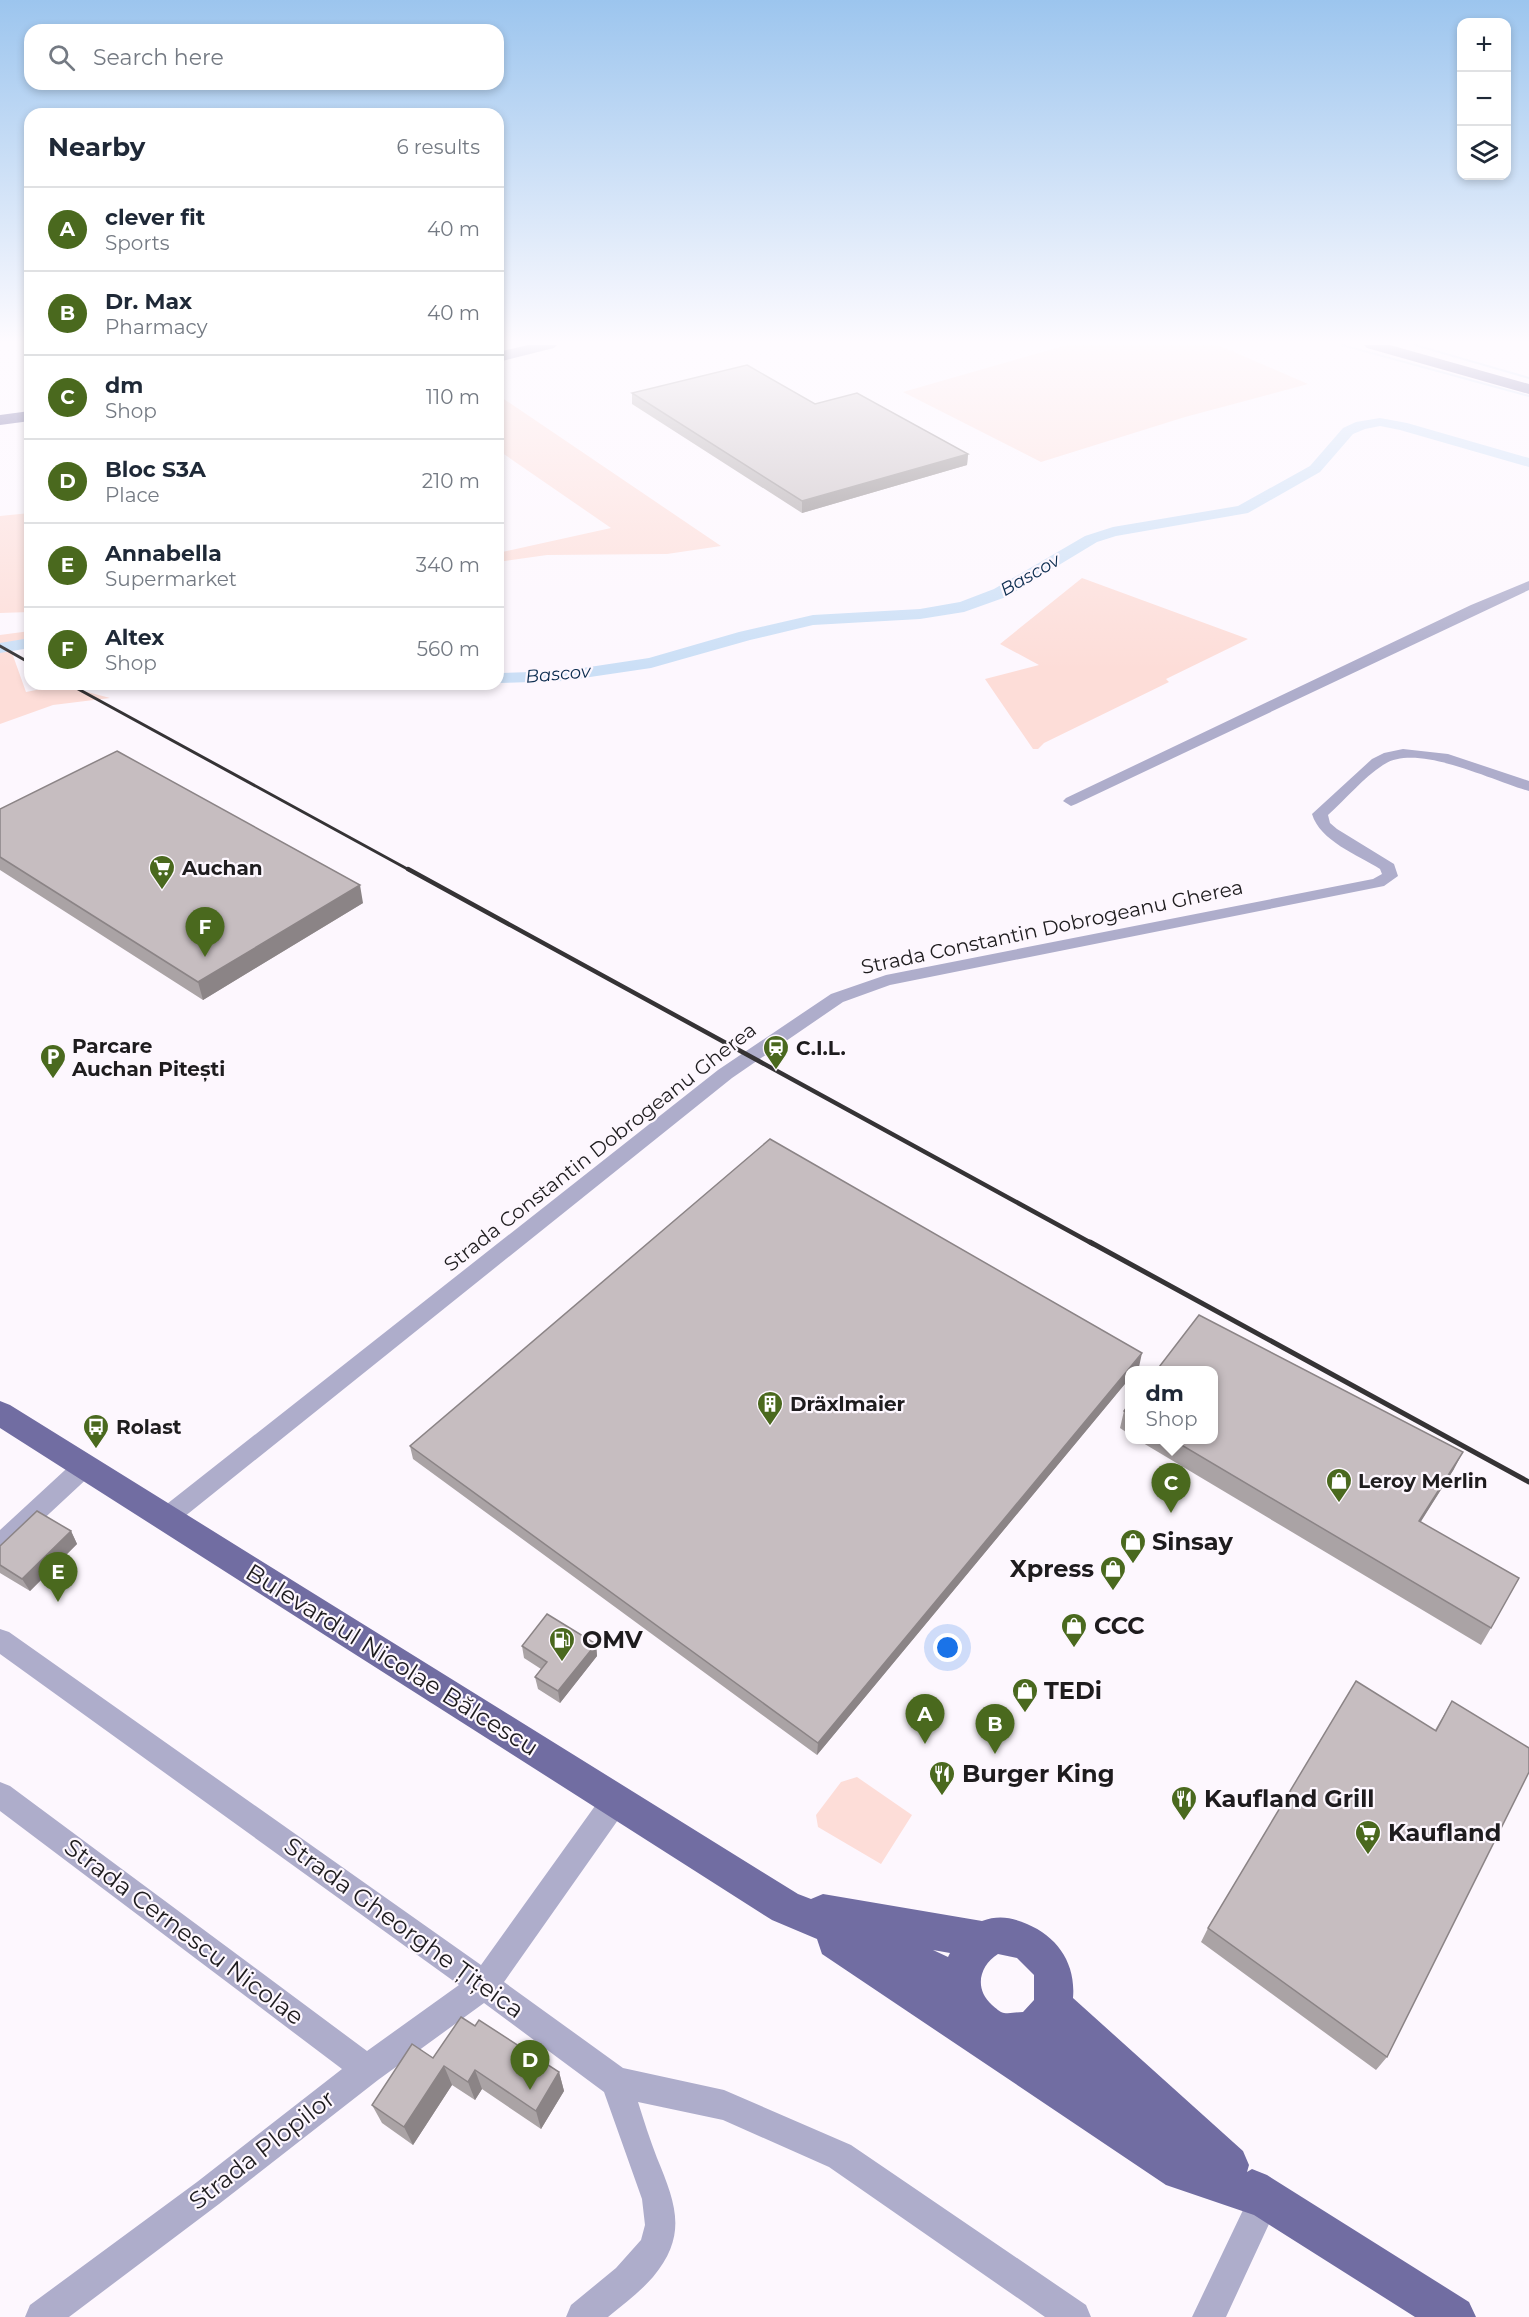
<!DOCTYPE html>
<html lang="en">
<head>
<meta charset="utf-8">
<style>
  body { margin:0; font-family:Montserrat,sans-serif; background:#f2f2f3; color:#1f2937 }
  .controls { position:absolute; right:18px; top:18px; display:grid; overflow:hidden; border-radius:12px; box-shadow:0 3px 9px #0003 }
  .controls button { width:54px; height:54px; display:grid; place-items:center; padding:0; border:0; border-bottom:2px solid #e0e1e3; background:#fff; color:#1f2937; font:30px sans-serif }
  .you { position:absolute; left:948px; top:1648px; width:21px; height:21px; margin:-15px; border:4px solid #fff; border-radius:50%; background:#1a73e8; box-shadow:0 0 0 9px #1a73e833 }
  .badge { display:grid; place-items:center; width:39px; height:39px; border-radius:50%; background:#4a691e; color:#fff; font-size:20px; font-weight:700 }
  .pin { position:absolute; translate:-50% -50px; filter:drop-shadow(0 2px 3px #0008) }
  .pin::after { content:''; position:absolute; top:32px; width:21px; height:18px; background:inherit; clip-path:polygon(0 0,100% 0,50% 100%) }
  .popup { position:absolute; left:1125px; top:1366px; width:93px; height:78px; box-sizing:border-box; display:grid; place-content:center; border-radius:12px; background:#fff; filter:drop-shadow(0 2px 4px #0005); font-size:20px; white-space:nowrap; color:#747a83 }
  .popup b { font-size:22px; color:#1f2937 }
  .popup::after { content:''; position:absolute; left:50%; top:100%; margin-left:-12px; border:12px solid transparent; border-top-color:#fff }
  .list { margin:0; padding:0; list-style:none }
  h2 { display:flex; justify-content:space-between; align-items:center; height:78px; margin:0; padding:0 24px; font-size:26px }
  h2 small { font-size:20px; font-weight:400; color:#747a83 }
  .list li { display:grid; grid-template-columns:39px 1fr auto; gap:18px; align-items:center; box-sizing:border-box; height:84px; padding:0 24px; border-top:2px solid #e0e1e3 }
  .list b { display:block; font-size:22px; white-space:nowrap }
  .list p { margin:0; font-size:20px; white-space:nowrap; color:#747a83 }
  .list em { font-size:20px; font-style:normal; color:#747a83 }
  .icon { flex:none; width:33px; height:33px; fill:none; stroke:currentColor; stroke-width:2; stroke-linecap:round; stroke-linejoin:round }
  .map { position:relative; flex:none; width:1529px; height:2317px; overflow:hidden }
  .search { position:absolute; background:#fff; box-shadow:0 3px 9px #0003; left:24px; top:24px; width:480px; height:66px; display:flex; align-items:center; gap:15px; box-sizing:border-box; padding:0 21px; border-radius:18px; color:#747a83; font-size:22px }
  .panel { position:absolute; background:#fff; box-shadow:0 3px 9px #0003; left:24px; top:108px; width:480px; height:582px; border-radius:18px }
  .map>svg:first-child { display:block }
  .green { fill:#fdddd8 }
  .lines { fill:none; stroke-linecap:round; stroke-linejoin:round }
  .stream { stroke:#cbdff6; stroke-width:2 }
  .river { fill:#cbdff6; fill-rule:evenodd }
  .minor { fill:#aeadcb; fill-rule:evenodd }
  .major { fill:#716da2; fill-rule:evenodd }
  .highway { fill:#5c5592; fill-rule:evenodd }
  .rail-far2 { stroke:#353335; stroke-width:3 }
  .rail-far1 { stroke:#353335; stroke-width:4.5 }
  .rail { stroke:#353335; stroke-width:5 }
  .wall { fill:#aaa3a5 }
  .shaded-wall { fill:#8b8486 }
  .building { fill:#c6bdc0; stroke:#8b8486; stroke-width:1.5 }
  .labels { text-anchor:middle; stroke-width:4.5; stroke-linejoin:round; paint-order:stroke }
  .far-water-label { font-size:18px; font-style:italic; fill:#0a2b4e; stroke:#fdf7fe }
  .poi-label { font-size:20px; font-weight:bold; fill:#1e1c1e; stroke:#fdf7fe; text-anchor:start }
  .street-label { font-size:20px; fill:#1e1c1e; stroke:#fdf7fe }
  .near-poi-label { font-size:24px; font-weight:bold; fill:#1e1c1e; stroke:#fdf7fe; text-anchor:start }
  .near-street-label { font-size:24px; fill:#1e1c1e; stroke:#fdf7fe }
</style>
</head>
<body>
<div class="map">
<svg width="1529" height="2317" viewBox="0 0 1529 2317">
  <rect width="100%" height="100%" fill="#fdf7fe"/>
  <path class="green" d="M 1067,345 L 1218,345 L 1308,384 L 1185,417 L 1041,462 L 903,392 Z
    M 498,395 L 721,546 L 667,554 L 547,555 L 498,562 L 498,553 L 611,528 L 498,450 Z
    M 30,513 L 30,612 L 0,613 L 0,516 Z
    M 1082,578 L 1248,639 L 1166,679 L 1169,682 L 1044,743 L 1038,749 L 1033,749 L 985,679 L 1039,665 L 1000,644 Z
    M 30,631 L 30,647 L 11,650 L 26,692 L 61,685 L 110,698 L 53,705 L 0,724 L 0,635 Z
    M 857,1777 L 912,1815 L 881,1864 L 818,1827 L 816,1815 L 841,1782 Z"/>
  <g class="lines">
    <path class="stream" d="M 1342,345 L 1529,396
      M 1415,345 L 1529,378"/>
    <path class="river" d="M 1380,418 L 1407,423 L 1529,458 L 1529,467 L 1400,430 L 1380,426 L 1365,429 L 1353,434 L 1320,472 L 1248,513 L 1116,536 L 1097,542 L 1006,597 L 964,612 L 920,619 L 813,625 L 750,640 L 651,668 L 563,681 L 498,683 L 498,673 L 563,671 L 649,658 L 739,632 L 813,615 L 920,609 L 960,602 L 994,589 L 1085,536 L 1113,527 L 1238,506 L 1310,466 L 1343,428 L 1356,422 Z
      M 30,638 L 30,648 L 0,653 L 0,643 Z"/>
    <path class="minor" d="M 1529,581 L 1529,590 L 1076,804 L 1071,806 L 1063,801 L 1066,798 L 1471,605 Z
      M 1403,749 L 1448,754 L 1529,781 L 1529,791 C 1492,781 1417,742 1383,765 C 1363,778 1346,799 1328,815 L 1330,823 L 1337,829 L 1394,864 L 1398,876 L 1384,886 L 890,985 L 843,1002 L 732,1078 L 174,1525 L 166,1528 L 158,1525 L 154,1518 L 158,1511 L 718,1070 L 831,994 L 886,975 L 1373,879 L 1382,874 L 1380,869 C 1358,855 1320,841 1312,814 L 1372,759 L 1384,753 Z
      M 85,1456 L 93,1459 L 97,1466 L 93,1473 L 8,1552 L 0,1555 L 0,1530 L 77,1459 Z
      M 0,1629 L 9,1632 L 481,1965 L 605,1792 L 615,1788 L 625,1792 L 628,1801 L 625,1810 L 504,1982 L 623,2068 L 724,2090 L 851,2145 L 1086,2305 L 1091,2317 L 1045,2317 L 829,2167 L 723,2120 L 638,2102 C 644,2121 650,2140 657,2158 C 676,2204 688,2235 653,2277 C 640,2292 624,2304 608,2317 L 566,2317 L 571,2305 L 616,2268 L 641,2240 L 645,2225 L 642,2199 L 604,2092 L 484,2003 L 378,2080 L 219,2204 L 69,2317 L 25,2317 L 30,2305 L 197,2182 L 342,2069 L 0,1811 L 0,1782 L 10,1786 L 367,2051 L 459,1985 L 0,1654 Z
      M 1265,2182 L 1276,2187 L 1281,2198 L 1226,2317 L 1192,2317 L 1254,2187 Z"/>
    <path class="major" d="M 0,1401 L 10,1405 L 798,1894 L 811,1899 L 823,1894 L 982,1921 C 998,1915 1011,1917 1027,1924 C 1058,1937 1076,1964 1073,1998 L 1243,2151 L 1249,2165 L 1247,2172 L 1252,2169 L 1267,2175 L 1469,2302 L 1476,2317 L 1415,2317 L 1254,2215 L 1166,2185 L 822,1954 L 817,1939 L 772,1920 L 0,1428 ZM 933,1950 L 950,1953 L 948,1957 ZM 998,1954 L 1017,1958 L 1034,1975 L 1034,2000 L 1023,2012 C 1017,2012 1010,2014 1004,2013 C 999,2012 996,2008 992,2005 C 974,1989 979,1966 998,1954 Z"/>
    <path class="highway" d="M 528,345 L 557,345 L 554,348 L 498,362 L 498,352 Z
      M 1364,345 L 1390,345 L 1529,384 L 1529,394 L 1367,348 Z
      M 30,411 L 30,421 L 0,425 L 0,415 Z"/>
    <path class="rail-far2" d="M 0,646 L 30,663
      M 69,684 L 411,871"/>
    <path class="rail-far1" d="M 408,869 L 1093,1244"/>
    <path class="rail" d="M 1090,1242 L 1529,1482"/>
  </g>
  <path class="wall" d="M 632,393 L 815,404 L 968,454 L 967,465 L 802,513 L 632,404 Z
    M 0,809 L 363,903 L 203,1000 L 0,870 Z
    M 1139,1367 L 1136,1371 L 1129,1371 L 1129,1379 L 817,1755 L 413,1459 L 410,1446 Z
    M 1129,1404 L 1129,1434 L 1120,1428 L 1124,1411 Z
    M 1138,1440 L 1213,1440 L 1454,1469 L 1420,1522 L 1491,1628 L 1481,1645 Z
    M 71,1531 L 77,1544 L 30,1591 L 0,1573 L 0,1546 Z
    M 596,1644 L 597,1656 L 560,1703 L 538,1689 L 535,1677 L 541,1669 L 524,1658 L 522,1646 Z
    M 1452,1701 L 1387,2057 L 1376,2070 L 1201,1942 L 1208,1928 L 1435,1730 Z
    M 475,2026 L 559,2072 L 564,2091 L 541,2129 L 482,2089 L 475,2100 L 452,2085 L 413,2145 L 382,2123 L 372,2105 Z"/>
  <path class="shaded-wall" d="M 968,454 L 967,465 L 802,513 L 802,501 Z
    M 360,885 L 363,903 L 203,1000 L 198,982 Z
    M 1142,1353 L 1139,1367 L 1136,1371 L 1129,1371 L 1129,1379 L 817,1755 L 818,1743 Z
    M 1463,1452 L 1454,1469 L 1410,1539 L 1419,1521 Z
    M 71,1531 L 77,1544 L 30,1591 L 22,1579 Z
    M 596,1644 L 597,1656 L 560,1703 L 558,1691 Z
    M 444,2066 L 452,2085 L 413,2145 L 404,2127 Z
    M 475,2070 L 482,2089 L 475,2100 L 468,2082 Z
    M 559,2072 L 564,2091 L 541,2129 L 536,2111 Z"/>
  <path class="building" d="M 747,365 L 815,404 L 857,393 L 968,454 L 802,501 L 632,393 Z
    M 117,751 L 360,885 L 198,982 L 0,857 L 0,809 Z
    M 770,1139 L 1142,1353 L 818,1743 L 410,1446 Z
    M 1199,1315 L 1463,1452 L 1419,1521 L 1519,1578 L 1491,1628 L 1173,1440 L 1213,1440 L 1213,1371 L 1156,1371 Z
    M 1129,1404 L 1129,1414 L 1124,1411 Z
    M 37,1511 L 71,1531 L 22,1579 L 0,1565 L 0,1546 Z
    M 547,1614 L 596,1644 L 558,1691 L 535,1677 L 547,1662 L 522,1646 Z
    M 1356,1681 L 1436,1731 L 1452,1701 L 1529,1748 L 1529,1772 L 1387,2057 L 1208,1928 Z
    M 461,2017 L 475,2026 L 479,2020 L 559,2072 L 536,2111 L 475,2070 L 468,2082 L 444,2066 L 404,2127 L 372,2105 L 412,2044 L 433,2058 Z"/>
  <linearGradient id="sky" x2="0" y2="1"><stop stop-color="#9cc5ee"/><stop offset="0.51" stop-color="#fefbff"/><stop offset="1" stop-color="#fefbff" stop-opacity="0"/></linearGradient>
  <rect width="1529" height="670" fill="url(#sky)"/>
  <defs>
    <symbol id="supermarket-pin" viewBox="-11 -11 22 30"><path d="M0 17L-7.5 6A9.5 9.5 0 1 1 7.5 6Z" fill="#4a691e" stroke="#fdf7fe"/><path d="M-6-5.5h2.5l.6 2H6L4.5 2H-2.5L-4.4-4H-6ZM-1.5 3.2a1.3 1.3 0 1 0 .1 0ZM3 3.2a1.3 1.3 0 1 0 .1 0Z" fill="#fff"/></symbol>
    <symbol id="station-pin" viewBox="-11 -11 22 30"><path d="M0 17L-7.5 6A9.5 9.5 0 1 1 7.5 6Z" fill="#4a691e" stroke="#fdf7fe"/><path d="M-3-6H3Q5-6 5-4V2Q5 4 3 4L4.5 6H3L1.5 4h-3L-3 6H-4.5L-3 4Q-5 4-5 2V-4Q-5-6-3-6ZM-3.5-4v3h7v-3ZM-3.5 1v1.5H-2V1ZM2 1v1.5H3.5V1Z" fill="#fff"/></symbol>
    <symbol id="parking-pin" viewBox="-11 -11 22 30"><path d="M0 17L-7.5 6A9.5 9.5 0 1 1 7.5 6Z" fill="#4a691e" stroke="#fdf7fe"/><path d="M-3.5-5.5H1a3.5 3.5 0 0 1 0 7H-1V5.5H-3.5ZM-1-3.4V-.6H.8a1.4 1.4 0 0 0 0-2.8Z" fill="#fff"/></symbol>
    <symbol id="building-pin" viewBox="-11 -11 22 30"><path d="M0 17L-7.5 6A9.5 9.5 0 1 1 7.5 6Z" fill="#4a691e" stroke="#fdf7fe"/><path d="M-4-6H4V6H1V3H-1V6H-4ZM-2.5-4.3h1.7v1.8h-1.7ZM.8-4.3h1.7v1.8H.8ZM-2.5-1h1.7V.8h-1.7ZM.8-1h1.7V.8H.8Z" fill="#fff"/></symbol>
    <symbol id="bus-pin" viewBox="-11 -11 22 30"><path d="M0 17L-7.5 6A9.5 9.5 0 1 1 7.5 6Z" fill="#4a691e" stroke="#fdf7fe"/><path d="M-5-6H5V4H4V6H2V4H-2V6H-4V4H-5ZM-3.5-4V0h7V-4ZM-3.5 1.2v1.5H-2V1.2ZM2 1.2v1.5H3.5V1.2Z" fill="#fff"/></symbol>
    <symbol id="shop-pin" viewBox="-11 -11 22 30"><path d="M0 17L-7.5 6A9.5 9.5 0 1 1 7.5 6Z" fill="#4a691e" stroke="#fdf7fe"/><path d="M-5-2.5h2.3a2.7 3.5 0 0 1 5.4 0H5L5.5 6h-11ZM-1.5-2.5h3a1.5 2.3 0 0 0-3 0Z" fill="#fff"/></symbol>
    <symbol id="fuel-pin" viewBox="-11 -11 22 30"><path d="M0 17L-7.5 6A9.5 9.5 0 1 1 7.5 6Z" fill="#4a691e" stroke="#fdf7fe"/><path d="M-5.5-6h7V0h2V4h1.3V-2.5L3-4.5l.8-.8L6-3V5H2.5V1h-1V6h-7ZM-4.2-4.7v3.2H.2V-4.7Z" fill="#fff"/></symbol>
    <symbol id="restaurant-pin" viewBox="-11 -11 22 30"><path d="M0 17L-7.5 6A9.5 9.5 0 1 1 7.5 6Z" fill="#4a691e" stroke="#fdf7fe"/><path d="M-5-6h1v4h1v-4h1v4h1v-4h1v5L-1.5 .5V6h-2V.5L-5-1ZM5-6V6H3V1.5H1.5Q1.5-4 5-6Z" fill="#fff"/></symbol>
  </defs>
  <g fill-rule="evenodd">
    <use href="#supermarket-pin" x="147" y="853" width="30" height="40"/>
    <use href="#station-pin" x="761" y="1033" width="30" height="40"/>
    <use href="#parking-pin" x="38" y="1042" width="30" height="40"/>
    <use href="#building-pin" x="755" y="1389" width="30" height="40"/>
    <use href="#bus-pin" x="81" y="1412" width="30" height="40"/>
    <use href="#shop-pin" x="1324" y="1466" width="30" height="40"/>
    <use href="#shop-pin" x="1118" y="1527" width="30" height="40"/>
    <use href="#shop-pin" x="1098" y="1554" width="30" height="40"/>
    <use href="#shop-pin" x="1059" y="1611" width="30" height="40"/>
    <use href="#fuel-pin" x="547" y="1625" width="30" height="40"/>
    <use href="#shop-pin" x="1010" y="1676" width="30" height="40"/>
    <use href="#restaurant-pin" x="927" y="1759" width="30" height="40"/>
    <use href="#restaurant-pin" x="1169" y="1784" width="30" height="40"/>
    <use href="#supermarket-pin" x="1353" y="1818" width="30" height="40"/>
  </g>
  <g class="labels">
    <g class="far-water-label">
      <text transform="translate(1030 575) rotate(-30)" y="6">Bascov</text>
      <text transform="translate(558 674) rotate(-5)" y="6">Bascov</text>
    </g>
    <g class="poi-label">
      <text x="182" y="875">Auchan</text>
      <text x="72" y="1053">Parcare<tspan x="72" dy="23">Auchan Pitești</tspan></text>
      <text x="796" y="1055">C.I.L.</text>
      <text x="790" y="1411">Dräxlmaier</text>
      <text x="116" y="1434">Rolast</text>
      <text x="1358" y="1488">Leroy Merlin</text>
    </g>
    <g class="street-label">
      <text transform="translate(1052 927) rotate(-12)" y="7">Strada Constantin Dobrogeanu Gherea</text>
      <text transform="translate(600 1147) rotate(-38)" y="7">Strada Constantin Dobrogeanu Gherea</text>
    </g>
    <g class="near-poi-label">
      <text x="1152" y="1550">Sinsay</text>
      <text x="1094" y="1577" text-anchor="end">Xpress</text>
      <text x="1094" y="1634">CCC</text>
      <text x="582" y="1648">OMV</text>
      <text x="1044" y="1699">TEDi</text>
      <text x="962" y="1782">Burger King</text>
      <text x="1204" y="1807">Kaufland Grill</text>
      <text x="1388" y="1841">Kaufland</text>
    </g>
    <g class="near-street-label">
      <text transform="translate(392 1660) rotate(32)" y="8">Bulevardul Nicolae Bălcescu</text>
      <text transform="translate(404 1928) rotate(36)" y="8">Strada Gheorghe Țițeica</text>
      <text transform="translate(184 1932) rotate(37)" y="8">Strada Cernescu Nicolae</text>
      <text transform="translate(262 2150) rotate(-38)" y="8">Strada Plopilor</text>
    </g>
  </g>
</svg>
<div class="controls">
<button>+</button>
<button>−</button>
<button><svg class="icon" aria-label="layers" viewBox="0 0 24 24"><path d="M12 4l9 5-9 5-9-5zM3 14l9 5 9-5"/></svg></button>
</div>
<div class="you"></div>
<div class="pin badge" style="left:925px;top:1744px">A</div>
<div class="pin badge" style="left:995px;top:1754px">B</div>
<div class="pin badge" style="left:1171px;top:1513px">C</div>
<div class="popup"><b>dm</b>Shop</div>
<div class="pin badge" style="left:530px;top:2090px">D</div>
<div class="pin badge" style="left:58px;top:1602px">E</div>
<div class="pin badge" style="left:205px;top:957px">F</div>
<div class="search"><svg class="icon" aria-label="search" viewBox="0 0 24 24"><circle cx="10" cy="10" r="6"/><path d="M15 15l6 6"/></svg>Search here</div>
<section class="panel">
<h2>Nearby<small>6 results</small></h2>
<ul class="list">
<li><span class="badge">A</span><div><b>clever fit</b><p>Sports</p></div><em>40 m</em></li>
<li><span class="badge">B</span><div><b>Dr. Max</b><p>Pharmacy</p></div><em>40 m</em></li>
<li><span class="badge">C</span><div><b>dm</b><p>Shop</p></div><em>110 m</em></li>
<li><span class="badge">D</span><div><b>Bloc S3A</b><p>Place</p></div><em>210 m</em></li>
<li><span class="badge">E</span><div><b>Annabella</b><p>Supermarket</p></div><em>340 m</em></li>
<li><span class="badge">F</span><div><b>Altex</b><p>Shop</p></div><em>560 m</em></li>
</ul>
</section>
</div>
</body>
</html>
